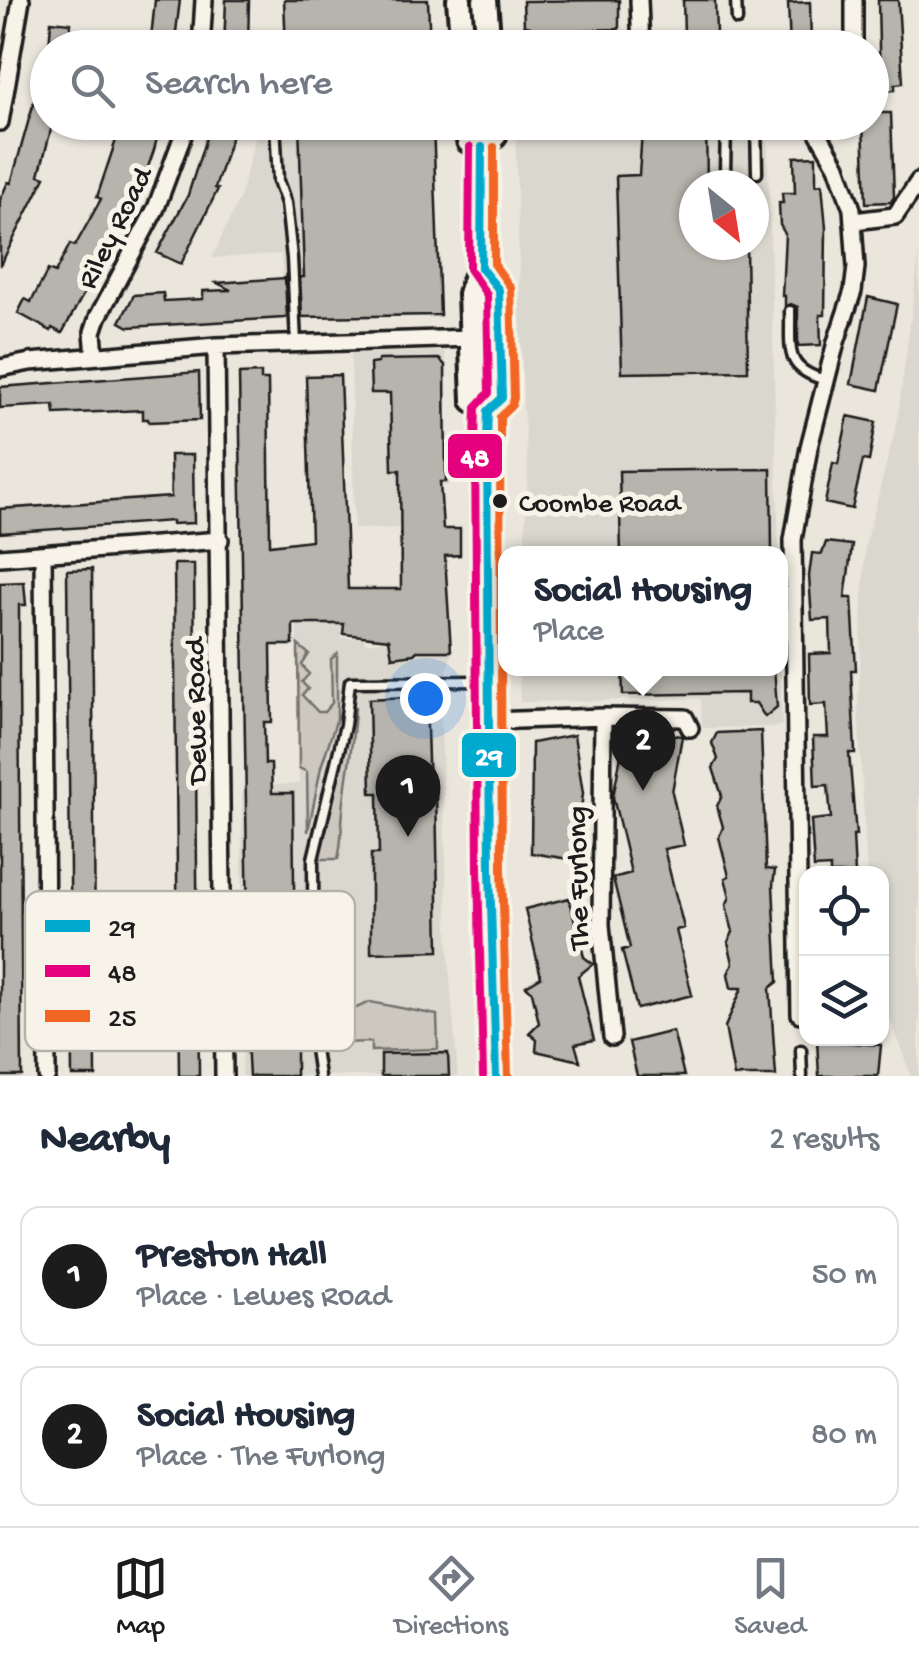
<!DOCTYPE html>
<html lang="en">
<head>
<meta charset="utf-8">
<style>
  body { margin:0; font-family:"Gochi Hand",sans-serif; background:#f6f6f7; color:#1f2937 }
  .controls { position:absolute; right:30px; bottom:30px; display:grid; overflow:hidden; border-radius:20px; box-shadow:0 2px 8px #0004 }
  .controls button { width:90px; height:90px; display:grid; place-items:center; padding:0; border:0; border-bottom:2px solid #e0e1e3; background:#fff; color:#1f2937; font:50px sans-serif }
  .compass { position:absolute; left:679px; top:170px; width:90px; height:90px; border-radius:50%; background:#fff; box-shadow:0 2px 8px #0004; rotate:150deg }
  .you { position:absolute; left:425px; top:698px; width:35px; height:35px; margin:-25px; border:8px solid #fff; border-radius:50%; background:#1a73e8; box-shadow:0 0 0 15px #1a73e833 }
  .badge { display:grid; place-items:center; width:65px; height:65px; border-radius:50%; background:#1c1c1c; color:#fff; font-size:32px; font-weight:700 }
  .pin { position:absolute; translate:-50% -82px; filter:drop-shadow(0 2px 5px #0008) }
  .pin::after { content:''; position:absolute; top:52px; width:35px; height:30px; background:inherit; clip-path:polygon(0 0,100% 0,50% 100%) }
  .popup { position:absolute; left:498px; top:546px; width:290px; height:130px; box-sizing:border-box; display:grid; place-content:center; border-radius:20px; background:#fff; filter:drop-shadow(0 2px 8px #0005); font-size:32px; white-space:nowrap; color:#747a83 }
  .popup b { font-size:38px; color:#1f2937 }
  .popup::after { content:''; position:absolute; left:50%; top:100%; margin-left:-20px; border:20px solid transparent; border-top-color:#fff }
  .list { margin:0; padding:0; list-style:none }
  h2 { display:flex; justify-content:space-between; align-items:center; height:130px; margin:0; padding:0 40px; font-size:42px }
  h2 small { font-size:32px; font-weight:400; color:#747a83 }
  .list li { display:grid; grid-template-columns:65px 1fr auto; gap:30px; align-items:center; box-sizing:border-box; height:140px; margin:0 20px 20px; padding:0 20px; border:2px solid #e0e1e3; border-radius:20px }
  .list b { display:block; font-size:38px; white-space:nowrap }
  .list p { margin:0; font-size:32px; white-space:nowrap; color:#747a83 }
  .list em { font-size:32px; font-style:normal; color:#747a83 }
  .icon { flex:none; width:55px; height:55px; fill:none; stroke:currentColor; stroke-width:2; stroke-linecap:round; stroke-linejoin:round }
  .map { position:relative; flex:none; width:919px; height:1076px; overflow:hidden }
  .search { position:absolute; background:#fff; box-shadow:0 2px 8px #0004; left:30px; right:30px; top:30px; height:110px; display:flex; align-items:center; gap:25px; box-sizing:border-box; padding:0 35px; border-radius:55px; color:#747a83; font-size:38px }
  .sheet { height:450px; background:#fff }
  nav { display:flex; justify-content:space-around; align-items:center; box-sizing:border-box; height:140px; border-top:2px solid #e0e1e3; background:#fff; font-size:28px; color:#747a83 }
  nav a { display:grid; justify-items:center; gap:5px }
  nav .on { color:#1c1c1c }
  .map>svg:first-child { display:block }
  .built { fill:#dad7ce; fill-rule:evenodd }
  .green { fill:#ccc8c0; stroke:#74726e; stroke-width:2.5 }
  .building { fill:#b6b4ac; stroke:#1c1c1c; stroke-width:2.5 }
  .lines { fill:none; stroke-linecap:round; stroke-linejoin:round }
  .service-casing { stroke:#1c1c1c; stroke-width:15 }
  .minor-casing { stroke:#1c1c1c; stroke-width:22 }
  .primary-casing { stroke:#1c1c1c; stroke-width:30 }
  .service { stroke:#f7f3e8; stroke-width:8 }
  .minor { stroke:#f7f3e8; stroke-width:15 }
  .primary { stroke:#f7f3e8; stroke-width:22 }
  .bus-1-casing { stroke:#f7f3e8; stroke-width:15 }
  .bus-2-casing { stroke:#f7f3e8; stroke-width:15 }
  .bus-3-casing { stroke:#f7f3e8; stroke-width:15 }
  .bus-1 { stroke:#00a9ce; stroke-width:8 }
  .bus-2 { stroke:#e5007d; stroke-width:8 }
  .bus-3 { stroke:#f26522; stroke-width:8 }
  .bus-dot { fill:#1c1c1c; stroke:#f7f3e8; stroke-width:4 }
  .labels { text-anchor:middle; stroke-width:10; stroke-linejoin:round; paint-order:stroke }
  .bus-label { font-size:28px; fill:#1c1c1c; stroke:#f7f3e8; text-anchor:start }
  .street-label { font-size:30px; fill:#1c1c1c; stroke:#f7f3e8 }
  .key { fill:#f7f3e8; stroke:#b5b2ab; stroke-width:2.5 }
  .key-label { font-size:28px; fill:#1c1c1c }
  .line-badge { stroke:#f7f3e8; stroke-width:4 }
  .badge-label { font-size:28px; text-anchor:middle; font-weight:bold; fill:#fff }
</style>
</head>
<body>
<div class="map">
<svg width="919" height="1076" viewBox="0 0 919 1076">
  <rect width="100%" height="100%" fill="#eae6dc"/>
  <filter id="ink" filterUnits="userSpaceOnUse"><feTurbulence type="fractalNoise" baseFrequency=".01" numOctaves="2"/><feDisplacementMap in="SourceGraphic" scale="20" xChannelSelector="R" yChannelSelector="G"/><feConvolveMatrix kernelMatrix="1 2 1 2 8 2 1 2 1" color-interpolation-filters="sRGB"/></filter>
  <g filter="url(#ink)">
    <path class="built" d="M 259,123 L 383,123 L 387,317 L 285,318 L 281,254 L 212,258 L 240,197 Z
      M 515,123 L 767,123 L 779,553 L 524,553 L 528,470 L 523,406 ZM 694,185 L 754,185 L 754,245 L 694,245 Z
      M 919,255 L 919,1076 L 911,1076 L 882,997 L 882,874 L 867,873 L 858,710 L 865,546 L 897,423 Z
      M 445,351 L 449,485 L 400,486 L 399,528 L 354,529 L 351,354 Z
      M 296,576 L 342,622 L 341,638 L 363,638 L 366,643 L 388,640 L 391,658 L 415,656 L 417,652 L 452,652 L 440,699 L 450,979 L 458,1076 L 242,1076 L 242,786 L 299,784 Z
      M 781,648 L 782,725 L 775,727 L 702,728 L 701,699 L 520,702 L 519,670 L 525,668 L 780,668 Z"/>
    <path class="green" d="M 298,645 L 309,654 L 302,665 L 309,674 L 302,682 L 308,689 L 302,695 L 318,712 L 324,712 L 332,703 L 331,659 L 337,654 L 337,718 L 321,767 L 308,832 L 307,772 L 299,768 Z
      M 347,707 L 355,707 C 354,742 346,776 343,811 C 341,828 342,843 338,859 L 313,859 Z
      M 370,1002 L 437,1015 L 438,1049 L 371,1051 L 371,1042 L 341,1043 L 340,1032 L 315,1034 L 314,1026 Z"/>
    <path class="building" d="M 155,0 L 180,0 L 174,48 L 150,48 Z
      M 226,0 L 249,0 L 248,48 L 224,48 Z
      M 284,0 L 428,0 L 430,48 L 286,48 Z
      M 619,0 L 619,29 L 542,31 L 524,25 L 523,1 Z
      M 683,0 L 715,0 L 716,33 L 684,34 Z
      M 878,0 L 898,0 L 903,83 L 895,84 L 895,90 L 880,91 Z
      M 810,2 L 811,48 L 790,48 L 788,3 Z
      M 51,21 L 71,23 L 68,48 L 49,48 Z
      M 42,73 L 48,74 L 48,122 L 53,122 L 39,175 L 45,177 L 0,266 L 0,200 L 8,182 L 11,183 Z
      M 872,113 L 891,113 L 894,197 L 891,202 L 866,203 L 863,122 L 872,122 Z
      M 122,122 L 161,122 L 154,150 L 138,196 L 62,333 L 52,328 L 51,331 L 18,313 L 25,299 L 31,302 L 48,270 L 55,273 L 70,244 L 75,246 L 101,199 L 97,197 Z
      M 211,122 L 236,122 L 215,188 L 218,189 L 181,264 L 157,253 L 188,195 Z
      M 299,122 L 433,122 L 440,315 L 302,317 L 300,277 L 304,277 Z
      M 672,122 L 706,122 L 707,185 L 694,185 L 694,245 L 746,245 L 748,371 L 622,373 L 616,176 L 639,175 L 642,131 L 672,130 Z
      M 816,156 L 816,185 L 822,184 L 826,228 L 825,315 L 820,315 L 821,345 L 798,346 L 798,307 L 791,304 L 785,306 L 785,296 L 782,296 L 785,234 L 780,225 L 779,203 L 783,203 L 782,193 L 795,193 L 794,157 Z
      M 285,278 L 287,317 L 284,318 L 129,327 L 120,322 L 134,295 L 163,293 L 164,301 L 203,299 L 203,291 L 231,290 L 217,283 Z
      M 868,297 L 897,304 L 879,390 L 851,384 Z
      M 439,359 L 445,365 L 446,482 L 440,482 L 443,529 L 460,529 L 460,555 L 445,556 L 451,651 L 417,651 L 414,654 L 392,657 L 389,639 L 343,634 L 344,624 L 293,624 L 293,645 L 271,645 L 272,722 L 264,722 L 265,764 L 271,764 L 272,793 L 293,793 L 295,974 L 304,993 L 306,1008 L 296,1035 L 296,1076 L 249,1076 L 245,1004 L 249,989 L 239,374 L 261,373 L 261,380 L 268,380 L 270,545 L 311,540 L 306,376 L 340,375 L 348,589 L 401,589 L 400,470 L 392,470 L 390,393 L 371,393 L 370,364 L 378,363 L 378,360 Z
      M 199,372 L 200,420 L 149,422 L 148,419 L 143,419 L 143,410 L 55,414 L 54,405 L 0,408 L 0,387 Z
      M 848,416 L 876,422 L 869,461 L 863,460 L 852,509 L 825,503 L 833,463 L 838,464 Z
      M 170,455 L 193,455 L 194,523 L 172,524 L 172,521 L 0,533 L 0,509 L 171,497 Z
      M 771,469 L 772,554 L 621,554 L 619,471 Z
      M 826,542 L 852,545 L 845,598 L 852,598 L 856,670 L 851,670 L 855,753 L 849,753 L 856,835 L 853,835 L 855,874 L 830,874 L 830,867 L 814,868 L 811,820 L 831,818 L 828,785 L 815,786 L 813,737 L 828,737 L 826,704 L 810,705 L 809,654 L 831,653 L 830,619 L 812,620 L 809,576 L 812,553 L 822,554 Z
      M 174,564 L 194,564 L 199,1076 L 179,1076 Z
      M 92,569 L 96,1076 L 72,1076 L 67,570 Z
      M 24,582 L 26,605 L 19,605 L 19,670 L 22,1076 L 0,1076 L 0,583 Z
      M 622,668 L 774,668 L 777,707 L 765,717 L 756,703 L 747,703 L 747,693 L 623,695 Z
      M 426,696 L 429,792 L 436,792 L 439,951 L 371,953 L 371,854 L 379,854 L 378,793 L 371,793 L 369,699 Z
      M 626,729 L 682,736 L 672,792 L 684,845 L 664,849 L 684,928 L 676,930 L 692,995 L 637,1009 L 622,950 L 630,948 L 613,878 L 631,873 L 613,797 Z
      M 761,731 L 766,869 L 775,870 L 773,885 L 778,982 L 770,988 L 776,1076 L 734,1076 L 725,1027 L 742,988 L 731,988 L 728,974 L 733,963 L 728,942 L 733,932 L 726,905 L 730,897 L 725,878 L 729,876 L 719,837 L 723,827 L 717,806 L 722,796 L 713,768 L 718,759 L 712,743 L 717,733 Z
      M 574,735 L 583,793 L 575,860 L 531,853 L 532,743 Z
      M 569,898 L 584,957 L 593,964 L 578,976 L 594,1040 L 575,1044 L 580,1061 L 536,1051 L 537,1040 L 529,1033 L 539,1023 L 532,992 L 526,986 L 541,977 L 525,909 Z
      M 673,1031 L 684,1076 L 637,1076 L 629,1042 Z
      M 817,1040 L 881,1045 L 878,1076 L 819,1076 Z
      M 448,1053 L 449,1076 L 381,1076 L 381,1054 Z"/>
    <g class="lines">
      <defs>
        <path id="service" d="M 736,0 L 737,20
          M 275,122 L 278,181 L 286,203 L 292,258 L 296,343
          M 756,122 L 757,173
          M 725,173 L 726,122
          M 790,311 C 791,349 783,369 826,380
          M 801,1050 L 802,1076
          M 319,1076 L 314,1042 L 313,859 L 345,725 L 350,682 L 487,681"/>
        <path id="minor" d="M 639,0 L 641,48
          M 854,0 L 854,48
          M 201,48 L 204,0
          M 502,48 L 507,40 L 534,39 L 540,48
          M 676,48 L 704,48
          M 0,122 L 21,0
          M 854,221 L 895,216 L 919,181
          M 216,346 L 224,1076
          M 95,356 L 93,332 L 98,317 L 156,208 L 188,122
          M 0,368 L 30,362 L 216,346 L 503,337
          M 43,554 L 47,1076
          M 0,557 L 220,540
          M 603,717 L 685,718 L 690,728
          M 489,721 L 603,717 L 601,925 L 612,1037
          M 800,1014 L 793,540 L 809,447 L 836,342 L 853,291 L 856,267 L 852,209 L 837,166 L 812,122"/>
        <path id="primary" d="M 459,0 L 463,48
          M 485,0 L 489,48
          M 467,122 L 469,141 L 482,147
          M 481,268 L 499,290 L 502,398 L 488,411 L 487,441 L 490,870 L 496,1076
          M 488,411 L 474,400 L 470,294 L 482,257 L 482,147 L 494,136 L 494,122"/>
      </defs>
      <use href="#service" class="service-casing"/>
      <use href="#minor" class="minor-casing"/>
      <use href="#primary" class="primary-casing"/>
      <use href="#service" class="service"/>
      <use href="#minor" class="minor"/>
      <use href="#primary" class="primary"/>
      <defs>
        <path id="bus-1" d="M 482,147 L 481,268 L 499,290 L 502,398 L 488,411 L 487,441 L 490,870 L 496,1076"/>
        <path id="bus-2" d="M 470,147 L 469,269 L 487,295 L 489,393 L 476,407 L 475,441 L 478,870 L 483,1076"/>
        <path id="bus-3" d="M 494,147 L 494,264 L 511,288 L 514,398 L 512,405 L 500,417 L 500,441 L 502,870 L 508,1076"/>
      </defs>
      <use href="#bus-1" class="bus-1-casing"/>
      <use href="#bus-2" class="bus-2-casing"/>
      <use href="#bus-3" class="bus-3-casing"/>
      <use href="#bus-1" class="bus-1"/>
      <use href="#bus-2" class="bus-2"/>
      <use href="#bus-3" class="bus-3"/>
    </g>
  </g>
  <circle class="bus-dot" cx="500" cy="501" r="9"/>
  <g class="labels">
    <g class="bus-label">
      <text x="519" y="511">Coombe Road</text>
    </g>
    <g class="street-label">
      <text transform="translate(113 227) rotate(-63)" y="10">Riley Road</text>
      <text transform="translate(194 711) rotate(-91)" y="10">Dewe Road</text>
      <text transform="translate(576 878) rotate(-91)" y="10">The Furlong</text>
    </g>
  </g>
  <rect x="25" y="891" width="330" height="160" rx="15" class="key"/>
  <rect x="45" y="920" width="45" height="12" fill="#00a9ce"/>
  <rect x="45" y="965" width="45" height="12" fill="#e5007d"/>
  <rect x="45" y="1010" width="45" height="12" fill="#f26522"/>
  <g class="key-label">
    <text x="108" y="936">29</text>
    <text x="108" y="981">48</text>
    <text x="108" y="1026">25</text>
  </g>
  <g class="line-badge">
    <rect x="446" y="432" width="58" height="48" rx="10" fill="#e5007d"/>
    <rect x="460" y="731" width="58" height="48" rx="10" fill="#00a9ce"/>
  </g>
  <g class="badge-label">
    <text x="475" y="466">48</text>
    <text x="489" y="765">29</text>
  </g>
</svg>
<div class="controls">
<button><svg class="icon" aria-label="locate" viewBox="0 0 24 24"><circle cx="12" cy="12" r="6"/><path d="M12 2v4M12 18v4M2 12h4M18 12h4"/></svg></button>
<button><svg class="icon" aria-label="layers" viewBox="0 0 24 24"><path d="M12 4l9 5-9 5-9-5zM3 14l9 5 9-5"/></svg></button>
</div>
<svg class="compass" viewBox="-18 -18 36 36"><path d="M0-13l5 13h-10z" fill="#e53935"/><path d="M0 13l5-13h-10z" fill="#747a83"/></svg>
<div class="you"></div>
<div class="pin badge" style="left:408px;top:837px">1</div>
<div class="pin badge" style="left:643px;top:791px">2</div>
<div class="popup"><b>Social Housing</b>Place</div>
<div class="search"><svg class="icon" aria-label="search" viewBox="0 0 24 24"><circle cx="10" cy="10" r="6"/><path d="M15 15l6 6"/></svg>Search here</div>
</div>
<section class="sheet">
<h2>Nearby<small>2 results</small></h2>
<ul class="list">
<li><span class="badge">1</span><div><b>Preston Hall</b><p>Place · Lewes Road</p></div><em>50 m</em></li>
<li><span class="badge">2</span><div><b>Social Housing</b><p>Place · The Furlong</p></div><em>80 m</em></li>
</ul>
</section>
<nav>
<a class="on"><svg class="icon" aria-label="map" viewBox="0 0 24 24"><path d="M3 6l6-2 6 2 6-2v14l-6 2-6-2-6 2zM9 4v14M15 6v14"/></svg>Map</a>
<a><svg class="icon" aria-label="directions" viewBox="0 0 24 24"><path d="M12 3l9 9-9 9-9-9zM9 14v-3h6M13 9l2 2-2 2"/></svg>Directions</a>
<a><svg class="icon" aria-label="saved" viewBox="0 0 24 24"><path d="M7 4h10v16l-5-4-5 4z"/></svg>Saved</a>
</nav>
</body>
</html>
